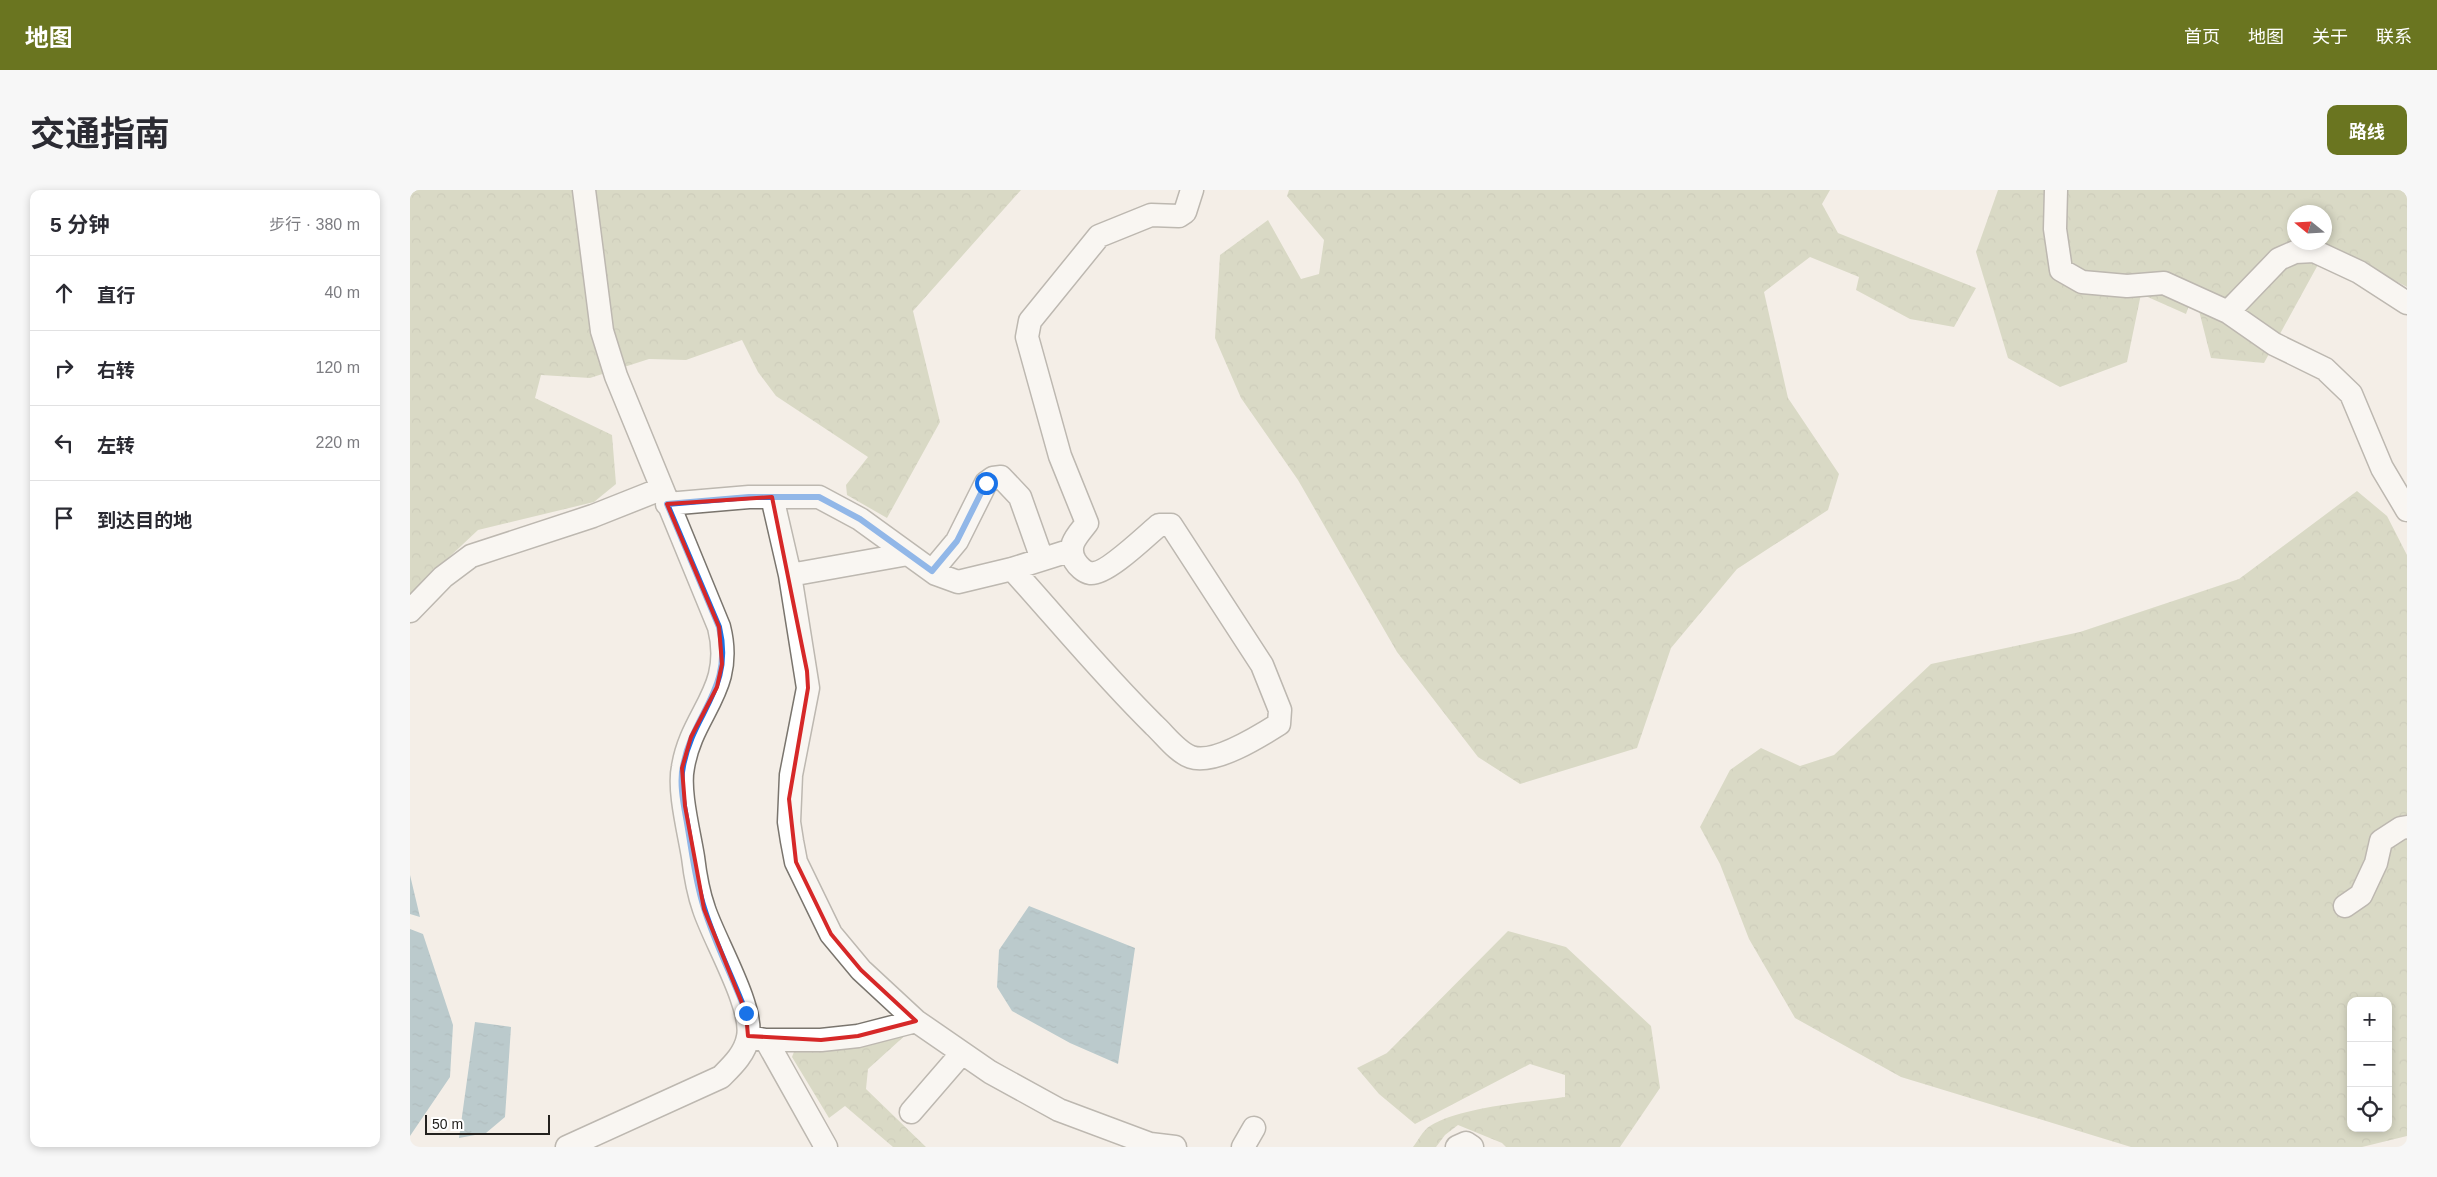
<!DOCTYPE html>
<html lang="zh">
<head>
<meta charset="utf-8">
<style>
  body { margin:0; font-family:Helvetica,"Noto Sans SC",sans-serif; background:#f7f7f7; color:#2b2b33 }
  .controls { position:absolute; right:15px; bottom:15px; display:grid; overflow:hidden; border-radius:10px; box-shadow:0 2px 8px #0003 }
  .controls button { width:45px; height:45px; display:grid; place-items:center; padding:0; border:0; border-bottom:1px solid #e1e1e2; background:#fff; color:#2b2b33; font:25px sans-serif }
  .compass { position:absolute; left:1877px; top:15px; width:45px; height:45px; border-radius:50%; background:#fff; box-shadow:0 2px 8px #0003; rotate:288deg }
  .scale { position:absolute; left:15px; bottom:12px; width:125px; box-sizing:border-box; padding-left:5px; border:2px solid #23211e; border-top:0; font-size:14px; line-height:18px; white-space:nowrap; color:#23211e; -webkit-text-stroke:4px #fff; paint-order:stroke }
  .stop { position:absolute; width:15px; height:15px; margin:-11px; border:4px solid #1a73e8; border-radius:50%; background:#fff }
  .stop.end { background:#1a73e8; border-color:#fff; box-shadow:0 1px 5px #0008 }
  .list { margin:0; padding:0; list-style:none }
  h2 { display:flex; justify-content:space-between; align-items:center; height:65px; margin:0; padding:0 20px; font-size:21px }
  h2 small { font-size:16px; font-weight:400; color:#7c7c81 }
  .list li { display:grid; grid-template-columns:32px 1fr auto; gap:15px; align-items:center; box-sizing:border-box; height:75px; padding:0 20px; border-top:1px solid #e1e1e2 }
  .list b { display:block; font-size:19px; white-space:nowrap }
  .list em { font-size:16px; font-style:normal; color:#7c7c81 }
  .icon { flex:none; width:28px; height:28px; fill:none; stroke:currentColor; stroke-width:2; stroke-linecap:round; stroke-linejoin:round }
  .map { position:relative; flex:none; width:1997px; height:957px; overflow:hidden; border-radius:10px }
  header { display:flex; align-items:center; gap:30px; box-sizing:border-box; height:70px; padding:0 25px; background:#6a7520; color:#fff }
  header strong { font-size:24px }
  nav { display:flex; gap:28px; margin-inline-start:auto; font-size:18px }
  .intro { display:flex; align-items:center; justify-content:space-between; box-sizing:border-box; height:120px; padding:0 30px }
  h1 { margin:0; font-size:35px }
  .button { padding:12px 22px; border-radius:10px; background:#6a7520; color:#fff; font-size:18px; font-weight:700 }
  main { display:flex; gap:30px; padding:0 30px }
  aside { flex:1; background:#fff; border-radius:10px; box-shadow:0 2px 8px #0003 }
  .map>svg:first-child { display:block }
  .forest { fill:url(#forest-crowns); fill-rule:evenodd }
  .water { fill:url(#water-ripples) }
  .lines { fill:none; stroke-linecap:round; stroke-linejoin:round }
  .minor-casing { stroke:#7a756e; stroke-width:25 }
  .minor { stroke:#fff; stroke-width:22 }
  .route { stroke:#1a73e8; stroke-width:6 }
  .marked { fill:none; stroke:#d62828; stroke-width:4; stroke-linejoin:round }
</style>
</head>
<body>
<header>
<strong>地图</strong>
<nav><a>首页</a><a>地图</a><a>关于</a><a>联系</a></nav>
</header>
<div class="intro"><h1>交通指南</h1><a class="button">路线</a></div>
<main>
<aside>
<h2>5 分钟<small>步行 · 380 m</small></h2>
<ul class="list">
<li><svg class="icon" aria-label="ahead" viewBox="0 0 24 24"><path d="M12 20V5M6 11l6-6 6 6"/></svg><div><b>直行</b></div><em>40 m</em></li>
<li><svg class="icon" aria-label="right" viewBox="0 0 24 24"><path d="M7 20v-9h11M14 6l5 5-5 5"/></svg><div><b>右转</b></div><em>120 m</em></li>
<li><svg class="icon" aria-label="left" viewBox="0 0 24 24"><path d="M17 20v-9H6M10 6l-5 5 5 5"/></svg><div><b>左转</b></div><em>220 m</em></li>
<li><svg class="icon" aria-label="arrive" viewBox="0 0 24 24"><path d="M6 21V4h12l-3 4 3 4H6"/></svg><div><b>到达目的地</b></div></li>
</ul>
</aside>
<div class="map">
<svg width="1997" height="957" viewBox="0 0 1997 957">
  <defs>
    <pattern id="forest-crowns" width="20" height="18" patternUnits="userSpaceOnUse" patternTransform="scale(1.25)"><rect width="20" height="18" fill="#b9bf9c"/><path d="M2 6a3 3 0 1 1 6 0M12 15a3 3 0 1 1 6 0" fill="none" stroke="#9fa486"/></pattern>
    <pattern id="water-ripples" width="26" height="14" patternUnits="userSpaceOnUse" patternTransform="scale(1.25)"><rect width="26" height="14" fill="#759eac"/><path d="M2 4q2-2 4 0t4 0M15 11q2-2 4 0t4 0" fill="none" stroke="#60808b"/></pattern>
  </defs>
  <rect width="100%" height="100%" fill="#f4eee7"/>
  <path class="forest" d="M 0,0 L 611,0 L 503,121 L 530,232 L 477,328 L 437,305 L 436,295 L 458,267 L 366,206 L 348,182 L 332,150 L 276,170 L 239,169 L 180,188 L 131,185 L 125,208 L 202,245 L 206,294 L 184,312 L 68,340 L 0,404 Z
    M 879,0 L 1420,0 L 1412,14 L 1428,43 L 1566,98 L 1544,137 L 1500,129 L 1446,100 L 1449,87 L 1400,67 L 1354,102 L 1378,208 L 1429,284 L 1418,320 L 1327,379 L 1261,458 L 1227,558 L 1110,594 L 1068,567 L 987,462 L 888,290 L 831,208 L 805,148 L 810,65 L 858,30 L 891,89 L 909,84 L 914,50 L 877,6 Z
    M 1588,0 L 1997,0 L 1997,97 L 1942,68 L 1910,71 L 1854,173 L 1801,168 L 1784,101 L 1776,124 L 1731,104 L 1717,172 L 1650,197 L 1598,168 L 1566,62 ZM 1884,22 L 1914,22 L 1914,52 L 1884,52 Z
    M 1947,301 L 1977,326 L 1997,365 L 1997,946 L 1952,957 L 1721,957 L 1491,887 L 1385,828 L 1339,749 L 1310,674 L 1290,637 L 1320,580 L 1351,558 L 1390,576 L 1424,565 L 1521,474 L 1670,442 L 1829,389 ZM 1941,811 L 1978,811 L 1978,938 L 1941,938 Z
    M 1098,741 L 1156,757 L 1241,836 L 1250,898 L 1210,957 L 1096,957 L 1092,953 L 1048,935 L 1035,945 L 1026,957 L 1003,957 C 1008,951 1013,940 1020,936 C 1051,917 1119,912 1155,907 L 1155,885 L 1120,874 L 1005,934 L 969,904 L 947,878 L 977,863 Z
    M 500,841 L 458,879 L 456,899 L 516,957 L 483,957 L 435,916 L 419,928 L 382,867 L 385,859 Z"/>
  <path class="water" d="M 0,685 L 10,727 L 0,724 Z
    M 619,716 L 725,758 L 708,874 L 660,853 L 602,821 L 587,797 L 589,760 Z
    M 0,739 L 13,744 L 43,835 L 40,887 L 0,946 Z
    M 65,832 L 101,837 L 95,927 L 76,943 L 49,948 Z"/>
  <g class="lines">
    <defs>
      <path id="minor" d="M 1646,0 L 1645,39 L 1651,80 L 1672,92 L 1717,96 L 1754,93 L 1818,122 L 1864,154 L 1915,179 L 1941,204 L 1972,278 L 1997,320
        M 1818,122 L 1869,69 L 1885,62 L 1904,61 L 1949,82 L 1997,113
        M 362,307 L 380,385 L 398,498 L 381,585 L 379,632 L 382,651 L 386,672 L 421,744 L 451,780 L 506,831 L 580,882 L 649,920 L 740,954 L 741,957
        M 257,314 L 339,307 L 409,307 L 450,329 L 526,384 L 548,392 L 602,379 L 662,360
        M 602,379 C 649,431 694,486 744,535 C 755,545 767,562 781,567 C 804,575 850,546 869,534 L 870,520 L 852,475 L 761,335 L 749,335 C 736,346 695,386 680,383 C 674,382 668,376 665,371 C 656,355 668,345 677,333 L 650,266 L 617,147 L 620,131 L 689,46 L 741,25 L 769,26 L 775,22 L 782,0
        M 522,381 L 547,351 L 576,293 L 583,288 L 591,287 L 610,307 L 632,369
        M 380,385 L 498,364
        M 0,421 L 33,387 L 61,366 L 183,326 L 251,299
        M 1935,716 L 1951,705 L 1966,673 L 1971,651 L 1991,638 L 1997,637
        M 344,848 L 356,850 L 416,957
        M 356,850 L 411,850 L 448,846 L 506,831
        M 501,922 L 552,863
        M 740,954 L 765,957
        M 157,957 L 311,887 C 322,876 335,864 338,847 C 344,817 304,750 294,719 C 288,702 285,684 283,667 C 279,642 268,600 273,577 C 282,522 325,500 309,437 L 206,186 L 192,141 L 174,0
        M 833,957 L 844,938
        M 1047,957 L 1056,953 L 1062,957"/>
    </defs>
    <use href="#minor" class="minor-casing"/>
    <use href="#minor" class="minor"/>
  </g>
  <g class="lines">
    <path class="route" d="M 336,823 C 323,788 305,754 294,718 C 285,690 282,661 277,633 C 274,616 269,593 273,576 C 283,522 324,499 309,437 L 257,314 L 339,307 L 409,307 L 450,329 L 522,381 L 547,351 L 576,293"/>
  </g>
  <path d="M0 0H1997V957H0ZM 362,307 L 397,481 L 398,498 L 379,609 L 386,672 L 421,744 L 451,780 L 506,831 L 448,846 L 411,850 L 338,846 L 336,823 L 294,719 L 275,616 L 272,578 L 281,547 L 307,497 L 312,474 L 309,437 L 257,314 Z" fill="#f4eee7" fill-opacity=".55" fill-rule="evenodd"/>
  <path class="marked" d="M 362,307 L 397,481 L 398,498 L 379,609 L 386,672 L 421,744 L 451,780 L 506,831 L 448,846 L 411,850 L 338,846 L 336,823 L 294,719 L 275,616 L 272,578 L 281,547 L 307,497 L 312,474 L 309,437 L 257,314 Z"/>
</svg>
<div class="controls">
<button>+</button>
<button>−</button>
<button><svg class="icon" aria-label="locate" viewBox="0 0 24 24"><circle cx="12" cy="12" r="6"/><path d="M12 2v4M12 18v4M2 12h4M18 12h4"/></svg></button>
</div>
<svg class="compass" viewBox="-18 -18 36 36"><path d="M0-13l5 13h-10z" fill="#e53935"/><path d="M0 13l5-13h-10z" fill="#7c7c81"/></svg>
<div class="scale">50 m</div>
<div class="stop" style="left:576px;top:293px"></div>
<div class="stop end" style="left:336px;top:823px"></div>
</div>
</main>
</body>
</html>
